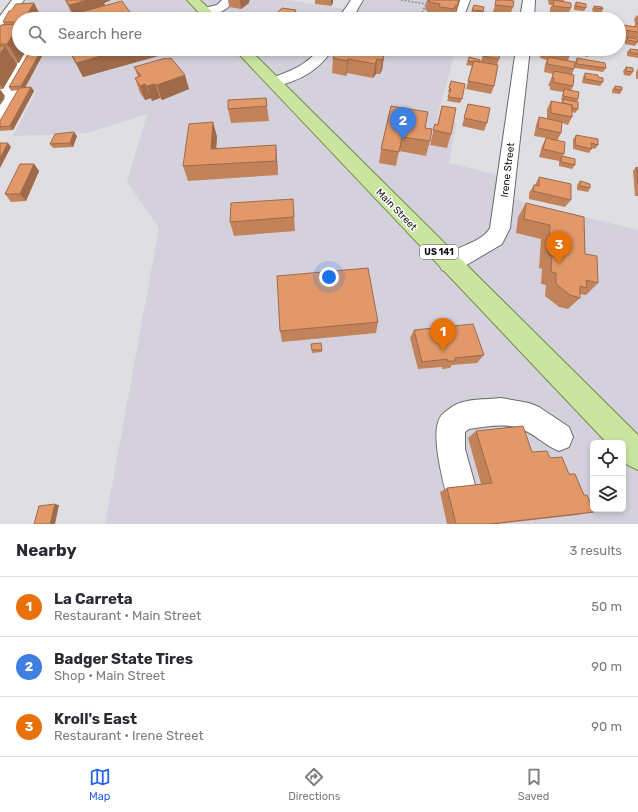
<!DOCTYPE html>
<html lang="en">
<head>
<meta charset="utf-8">
<style>
  body { margin:0; font-family:Rubik,sans-serif; background:#f2f2f3; color:#2b2b33 }
  .controls { position:absolute; right:12px; bottom:12px; display:grid; overflow:hidden; border-radius:6px; box-shadow:0 2px 6px #0003 }
  .controls button { width:36px; height:36px; display:grid; place-items:center; padding:0; border:0; border-bottom:1px solid #e1e1e2; background:#fff; color:#2b2b33; font:20px sans-serif }
  .you { position:absolute; left:329px; top:277px; width:14px; height:14px; margin:-10px; border:3px solid #fff; border-radius:50%; background:#1a73e8; box-shadow:0 0 0 6px #1a73e833 }
  .badge { display:grid; place-items:center; width:26px; height:26px; border-radius:50%; background:#2563eb; color:#fff; font-size:13px; font-weight:700 }
  .pin { position:absolute; translate:-50% -33px; filter:drop-shadow(0 1px 2px #0008) }
  .pin::after { content:''; position:absolute; top:21px; width:14px; height:12px; background:inherit; clip-path:polygon(0 0,100% 0,50% 100%) }
  .list { margin:0; padding:0; list-style:none }
  h2 { display:flex; justify-content:space-between; align-items:center; height:52px; margin:0; padding:0 16px; font-size:17px }
  h2 small { font-size:13px; font-weight:400; color:#7c7c81 }
  .list li { display:grid; grid-template-columns:26px 1fr auto; gap:12px; align-items:center; box-sizing:border-box; height:60px; padding:0 16px; border-top:1px solid #e1e1e2 }
  .list b { display:block; font-size:15px; white-space:nowrap }
  .list p { margin:0; font-size:13px; white-space:nowrap; color:#7c7c81 }
  .list em { font-size:13px; font-style:normal; color:#7c7c81 }
  .icon { flex:none; width:22px; height:22px; fill:none; stroke:currentColor; stroke-width:2; stroke-linecap:round; stroke-linejoin:round }
  .map { position:relative; flex:none; width:638px; height:524px; overflow:hidden }
  .search { position:absolute; background:#fff; box-shadow:0 2px 6px #0003; left:12px; right:12px; top:12px; height:44px; display:flex; align-items:center; gap:10px; box-sizing:border-box; padding:0 14px; border-radius:22px; color:#7c7c81; font-size:15px }
  .sheet { height:232px; background:#fff }
  nav { display:flex; justify-content:space-around; align-items:center; box-sizing:border-box; height:56px; border-top:1px solid #e1e1e2; background:#fff; font-size:11px; color:#7c7c81 }
  nav a { display:grid; justify-items:center; gap:2px }
  nav .on { color:#2563eb }
  .map>svg:first-child { display:block }
  .built { fill:#d4d1dd; fill-rule:evenodd }
  .lines { fill:none; stroke-linecap:round; stroke-linejoin:round }
  .minor-casing { stroke:#6a696d; stroke-width:2 }
  .major-casing { stroke:#738f46; stroke-width:2 }
  .path { stroke:#908f93; stroke-width:1.5; stroke-dasharray:2 1.5; stroke-linecap:butt }
  .minor { fill:#fff; fill-rule:evenodd }
  .major { fill:#cbe5a1; fill-rule:evenodd }
  .wall { fill:#c2835a }
  .shaded-wall { fill:#9e6a4a }
  .building { fill:#e29869; stroke:#9e6a4a }
  .labels { text-anchor:middle; stroke-width:3; stroke-linejoin:round; paint-order:stroke }
  .shield { fill:#fff; stroke:#585858; stroke-width:1 }
  .shield-label { font-size:9px; font-weight:bold; fill:#101011 }
  .street-label { font-size:10px; fill:#101011; stroke:#fff }
</style>
</head>
<body>
<div class="map">
<svg width="638" height="524" viewBox="0 0 638 524">
  <rect width="100%" height="100%" fill="#dfdee3"/>
  <path class="built" d="M 18,0 L 286,0 L 351,10 L 345,19 L 5,18 Z
    M 365,0 L 471,0 L 465,19 L 353,19 Z
    M 47,49 L 326,49 L 321,57 L 328,58 L 334,49 L 456,49 L 437,118 L 456,122 L 449,163 L 506,177 L 504,197 L 638,230 L 638,524 L 105,524 L 159,228 L 127,182 L 147,114 L 87,133 L 13,136 L 37,90 L 24,91 ZM 593,443 L 623,443 L 623,509 L 593,509 Z"/>
  <g class="lines">
    <defs>
      <path id="minor" d="M 12,0 L 24,0 L 13,15 L 53,13 L 58,14 L 60,17 L 59,19 L 19,19 L 19,23 L 8,24 L 5,28 L 0,29 L 0,16 Z
        M 222,0 L 235,0 C 228,10 213,18 200,15 L 199,12 L 200,9 L 217,5 Z
        M 351,0 L 363,0 L 352,19 L 338,19 Z
        M 458,0 L 470,0 L 464,16 L 462,19 L 453,19 L 452,16 Z
        M 523,0 L 535,0 L 534,19 L 520,19 Z
        M 27,49 L 41,49 L 16,90 L 21,91 L 23,94 L 6,123 L 0,124 L 0,105 L 5,98 L 0,97 L 0,89 Z
        M 319,49 L 333,49 C 317,72 301,80 274,87 L 269,85 L 266,82 L 269,79 C 288,72 306,66 319,49 Z
        M 516,49 L 530,49 L 510,228 L 502,244 L 458,270 L 450,273 L 442,270 L 439,264 C 448,246 481,245 490,228 Z
        M 501,398 L 529,403 L 539,407 L 569,427 L 573,437 L 569,447 L 559,451 C 546,446 537,436 524,430 C 508,422 486,427 469,429 L 465,432 L 465,449 L 486,524 L 454,524 C 449,501 427,435 441,416 C 443,413 449,409 453,406 C 466,398 486,400 501,398 Z"/>
      <path id="major" d="M 187,0 L 200,0 L 219,19 L 205,19 Z
        M 234,49 L 249,49 L 638,435 L 638,470 L 628,465 L 623,460 L 623,443 L 607,443 Z"/>
    </defs>
    <use href="#minor" class="minor-casing"/>
    <use href="#major" class="major-casing"/>
    <path class="path" d="M 401,0 L 426,4
      M 420,17 L 435,19
      M 419,19 L 428,0"/>
    <use href="#minor" class="minor"/>
    <use href="#major" class="major"/>
  </g>
  <path class="wall" d="M 65,0 L 111,0 L 104,3 L 105,5 L 135,19 L 72,19 L 70,15 L 72,14 Z
    M 228,0 L 250,0 L 249,1 L 249,3 L 241,9 L 229,7 Z
    M 315,0 L 333,0 L 333,3 L 331,6 L 315,4 Z
    M 427,0 L 460,0 L 455,17 L 453,17 L 452,19 L 444,19 L 438,18 L 437,17 L 438,14 L 427,13 L 427,10 L 425,10 Z
    M 496,0 L 513,7 L 510,15 L 493,12 Z
    M 548,0 L 564,0 L 564,2 L 571,8 L 568,14 L 572,19 L 553,19 L 555,14 L 550,13 L 550,8 L 552,5 L 549,5 Z
    M 576,2 L 586,8 L 584,11 L 574,10 L 574,6 Z
    M 34,3 L 42,19 L 19,19 L 19,63 L 16,63 L 17,65 L 3,89 L 0,89 L 0,26 L 4,24 L 3,22 L 11,11 Z
    M 474,5 L 484,7 L 483,12 L 494,17 L 507,19 L 475,19 L 477,14 L 471,13 Z
    M 594,6 L 603,9 L 601,13 L 593,12 L 592,9 Z
    M 586,13 L 598,19 L 585,19 L 585,16 Z
    M 637,15 L 638,16 L 638,23 L 635,23 L 634,19 Z
    M 636,23 L 638,24 L 638,38 L 637,39 L 638,42 L 635,46 L 625,44 L 625,41 L 626,39 L 619,38 L 619,31 L 623,25 L 634,27 Z
    M 31,49 L 25,87 L 31,87 L 34,91 L 13,130 L 0,131 L 0,127 L 18,90 L 11,91 L 9,87 Z
    M 68,49 L 155,49 L 158,56 L 83,77 Z
    M 400,49 L 412,49 L 411,51 Z
    M 482,49 L 501,49 L 499,59 L 497,65 L 494,86 L 491,94 L 466,89 L 472,66 L 466,65 L 469,57 L 481,62 L 483,53 L 481,53 Z
    M 541,49 L 590,49 L 590,53 L 588,57 L 570,53 L 570,55 L 568,60 L 574,69 L 572,74 L 573,86 L 571,91 L 578,99 L 577,102 L 578,109 L 575,113 L 572,112 L 572,117 L 568,125 L 562,123 L 561,133 L 557,141 L 564,154 L 562,156 L 575,165 L 572,169 L 559,166 L 559,161 L 539,157 L 542,146 L 546,138 L 534,136 L 536,125 L 539,117 L 547,119 L 547,109 L 551,101 L 561,103 L 562,100 L 561,100 L 563,92 L 550,90 L 550,86 L 548,86 L 553,74 L 544,72 L 545,64 L 547,60 L 540,58 Z
    M 630,49 L 638,50 L 638,58 L 627,56 L 627,52 Z
    M 384,56 L 382,70 L 380,74 L 376,74 L 373,78 L 347,73 L 346,76 L 332,73 L 333,58 Z
    M 577,58 L 606,68 L 603,72 L 575,68 L 575,62 Z
    M 134,67 L 189,89 L 162,100 L 160,98 L 152,101 L 151,98 L 145,100 L 140,93 L 135,78 L 138,77 Z
    M 626,67 L 633,72 L 630,76 L 624,75 L 623,71 Z
    M 638,68 L 638,79 L 636,79 L 636,72 Z
    M 585,73 L 598,77 L 603,82 L 600,86 L 582,83 L 583,77 Z
    M 451,81 L 462,99 L 460,103 L 447,101 L 450,93 L 448,92 Z
    M 615,86 L 622,90 L 620,94 L 612,93 L 612,90 Z
    M 266,98 L 269,121 L 231,123 L 228,109 Z
    M 468,104 L 487,123 L 484,131 L 462,126 Z
    M 391,106 L 425,128 L 430,141 L 426,156 L 399,151 L 396,166 L 379,163 L 381,149 Z
    M 442,106 L 451,134 L 447,148 L 430,145 L 435,124 L 437,125 Z
    M 213,122 L 217,137 L 216,149 L 277,160 L 278,175 L 188,181 L 183,166 Z
    M 576,135 L 598,145 L 595,149 L 592,148 L 589,153 L 573,149 L 573,139 Z
    M 77,136 L 73,147 L 53,148 L 50,144 Z
    M 34,164 L 39,171 L 26,201 L 11,202 L 5,194 Z
    M 636,167 L 638,168 L 638,196 L 635,196 L 633,171 Z
    M 539,177 L 571,200 L 565,207 L 529,199 L 529,193 L 534,185 L 535,185 Z
    M 580,181 L 590,188 L 588,192 L 577,190 L 577,185 Z
    M 293,199 L 295,231 L 234,236 L 230,222 Z
    M 526,203 L 585,254 L 598,283 L 586,295 L 580,294 L 580,298 L 568,309 L 559,307 L 545,296 L 546,285 L 541,284 L 542,269 L 539,268 L 541,239 L 516,233 L 518,217 Z
    M 378,322 L 376,333 L 282,342 L 280,331 Z
    M 414,330 L 484,355 L 477,363 L 452,365 L 450,368 L 442,369 L 442,367 L 418,369 L 410,338 Z
    M 311,344 L 322,350 L 322,352 L 312,353 Z
    M 476,431 L 532,452 L 550,458 L 569,474 L 584,495 L 594,512 L 577,515 L 497,524 L 447,524 L 440,492 L 447,488 L 481,484 L 468,438 Z"/>
  <path class="shaded-wall" d="M 88,0 L 111,0 L 104,3 L 107,10 L 75,19 L 69,5 Z
    M 240,0 L 250,0 L 249,1 L 249,3 L 241,9 Z
    M 331,0 L 333,0 L 333,3 L 331,6 Z
    M 459,0 L 460,0 L 455,17 L 457,6 Z
    M 34,3 L 42,19 L 24,19 Z
    M 296,10 L 297,19 L 289,19 Z
    M 19,26 L 19,49 L 27,49 L 19,63 L 7,44 Z
    M 5,46 L 17,65 L 3,89 L 0,84 L 0,54 Z
    M 42,49 L 46,49 L 24,90 L 21,86 Z
    M 126,49 L 155,49 L 158,56 L 83,77 L 76,63 Z
    M 384,56 L 382,70 L 380,74 L 382,60 Z
    M 348,59 L 347,73 L 346,76 L 347,61 Z
    M 377,59 L 376,74 L 373,78 L 375,64 Z
    M 185,75 L 189,89 L 162,100 L 157,85 Z
    M 145,84 L 151,98 L 145,100 L 140,86 Z
    M 155,84 L 160,98 L 152,101 L 147,86 Z
    M 31,87 L 34,91 L 13,130 L 10,126 Z
    M 0,89 L 5,96 L 0,104 Z
    M 213,122 L 217,137 L 215,164 L 211,149 Z
    M 74,132 L 77,136 L 73,147 L 70,143 Z
    M 8,143 L 11,147 L 0,168 L 0,158 Z
    M 276,145 L 278,175 L 276,161 Z
    M 34,164 L 39,171 L 26,201 L 20,194 Z
    M 55,504 L 59,505 L 55,524 L 50,524 Z"/>
  <path class="building" d="M 66,0 L 88,0 L 69,5 Z
    M 429,0 L 459,0 L 457,6 L 455,6 L 454,9 L 441,7 L 439,7 L 440,4 L 429,2 Z
    M 496,0 L 505,0 L 514,1 L 513,7 L 495,5 Z
    M 554,0 L 571,3 L 571,8 L 553,6 Z
    M 122,1 L 135,19 L 72,19 L 70,15 Z
    M 576,2 L 586,4 L 586,8 L 576,6 Z
    M 34,3 L 24,19 L 19,19 L 19,22 L 3,22 L 9,11 L 11,11 L 16,4 Z
    M 474,5 L 484,7 L 483,11 L 472,10 Z
    M 594,6 L 602,7 L 603,9 L 595,8 Z
    M 282,8 L 296,10 L 289,19 L 271,19 Z
    M 478,11 L 495,14 L 494,17 L 507,19 L 486,19 L 486,18 L 476,16 Z
    M 556,12 L 572,15 L 572,19 L 555,19 Z
    M 586,13 L 597,14 L 598,19 L 586,17 Z
    M 636,23 L 638,24 L 638,32 L 623,30 L 623,25 L 636,27 Z
    M 19,24 L 19,26 L 7,44 L 0,44 L 0,26 L 1,25 Z
    M 627,37 L 637,39 L 638,42 L 628,40 Z
    M 0,46 L 5,46 L 0,54 Z
    M 31,49 L 42,49 L 21,86 L 9,87 Z
    M 69,49 L 126,49 L 76,63 Z
    M 338,49 L 348,49 L 384,56 L 382,60 L 377,59 L 375,64 L 348,59 L 347,61 L 333,58 Z
    M 484,49 L 500,51 L 499,59 L 483,56 Z
    M 543,49 L 570,49 L 570,55 L 543,51 Z
    M 570,49 L 590,49 L 590,53 Z
    M 630,49 L 638,50 L 638,54 L 630,52 Z
    M 469,57 L 480,60 L 480,62 L 474,61 L 473,62 L 468,61 Z
    M 548,57 L 575,62 L 574,69 L 547,64 Z
    M 166,58 L 167,59 L 171,58 L 185,75 L 157,85 L 155,84 L 147,86 L 145,84 L 140,86 L 135,78 L 141,76 L 134,67 Z
    M 577,58 L 605,63 L 606,68 L 577,64 Z
    M 474,61 L 498,65 L 494,86 L 468,81 Z
    M 626,67 L 633,68 L 633,72 L 626,71 Z
    M 554,71 L 574,75 L 573,86 L 553,82 L 554,78 L 552,78 Z
    M 585,73 L 598,75 L 598,77 L 603,78 L 603,82 L 585,79 Z
    M 451,81 L 465,84 L 462,99 L 448,97 L 451,89 L 449,88 Z
    M 615,86 L 622,87 L 622,90 L 615,89 Z
    M 31,87 L 10,126 L 0,127 L 0,121 L 19,88 Z
    M 564,89 L 579,92 L 578,99 L 563,96 Z
    M 266,98 L 267,106 L 228,109 L 228,100 Z
    M 563,99 L 578,102 L 578,109 L 572,108 L 572,105 L 563,103 Z
    M 551,101 L 572,105 L 572,117 L 551,113 Z
    M 468,104 L 490,108 L 487,123 L 464,118 Z
    M 391,106 L 428,112 L 425,128 L 432,129 L 430,141 L 402,137 L 399,152 L 381,149 Z
    M 442,106 L 456,108 L 451,134 L 433,130 L 435,124 L 438,125 Z
    M 539,117 L 562,122 L 561,133 L 538,128 Z
    M 213,122 L 211,149 L 276,145 L 276,161 L 183,166 L 189,124 Z
    M 74,132 L 70,143 L 50,144 L 55,134 Z
    M 576,135 L 598,139 L 598,145 L 591,143 L 592,149 L 575,145 Z
    M 546,138 L 565,142 L 564,154 L 543,149 Z
    M 0,143 L 8,143 L 0,158 Z
    M 562,156 L 575,159 L 575,165 L 561,162 Z
    M 20,164 L 34,164 L 20,194 L 5,194 Z
    M 636,167 L 638,168 L 638,184 Z
    M 539,177 L 571,184 L 571,200 L 533,191 L 534,185 L 539,186 Z
    M 580,181 L 590,184 L 590,188 L 580,186 Z
    M 293,199 L 294,217 L 230,222 L 231,203 Z
    M 526,203 L 584,217 L 585,254 L 597,256 L 598,283 L 586,280 L 587,288 L 580,286 L 580,298 L 570,295 L 556,284 L 556,273 L 551,272 L 552,256 L 549,255 L 550,225 L 524,219 Z
    M 368,268 L 378,322 L 280,331 L 277,276 Z
    M 473,324 L 484,355 L 455,358 L 455,361 L 447,361 L 447,359 L 422,362 L 414,330 Z
    M 321,343 L 322,350 L 312,350 L 311,344 Z
    M 523,426 L 532,452 L 547,451 L 550,458 L 562,457 L 569,474 L 575,474 L 584,495 L 587,495 L 594,512 L 490,524 L 456,524 L 447,488 L 492,483 L 476,431 Z
    M 55,504 L 50,524 L 34,524 L 39,506 Z"/>
  <g class="labels">
    <rect class="shield" x="420" y="245" width="38" height="14" rx="3"/>
    <g class="shield-label">
      <text x="439" y="255">US 141</text>
    </g>
    <g class="street-label">
      <text transform="translate(507 170) rotate(-83)" y="4">Irene Street</text>
      <text transform="translate(397 209) rotate(46)" y="4">Main Street</text>
    </g>
  </g>
</svg>
<div class="controls">
<button><svg class="icon" aria-label="locate" viewBox="0 0 24 24"><circle cx="12" cy="12" r="6"/><path d="M12 2v4M12 18v4M2 12h4M18 12h4"/></svg></button>
<button><svg class="icon" aria-label="layers" viewBox="0 0 24 24"><path d="M12 4l9 5-9 5-9-5zM3 14l9 5 9-5"/></svg></button>
</div>
<div class="you"></div>
<div class="pin badge" style="left:443px;top:351px;background:#e8710a">1</div>
<div class="pin badge" style="left:403px;top:140px;background:#3f7fe0">2</div>
<div class="pin badge" style="left:559px;top:264px;background:#e8710a">3</div>
<div class="search"><svg class="icon" aria-label="search" viewBox="0 0 24 24"><circle cx="10" cy="10" r="6"/><path d="M15 15l6 6"/></svg>Search here</div>
</div>
<section class="sheet">
<h2>Nearby<small>3 results</small></h2>
<ul class="list">
<li><span class="badge" style="background:#e8710a">1</span><div><b>La Carreta</b><p>Restaurant · Main Street</p></div><em>50 m</em></li>
<li><span class="badge" style="background:#3f7fe0">2</span><div><b>Badger State Tires</b><p>Shop · Main Street</p></div><em>90 m</em></li>
<li><span class="badge" style="background:#e8710a">3</span><div><b>Kroll's East</b><p>Restaurant · Irene Street</p></div><em>90 m</em></li>
</ul>
</section>
<nav>
<a class="on"><svg class="icon" aria-label="map" viewBox="0 0 24 24"><path d="M3 6l6-2 6 2 6-2v14l-6 2-6-2-6 2zM9 4v14M15 6v14"/></svg>Map</a>
<a><svg class="icon" aria-label="directions" viewBox="0 0 24 24"><path d="M12 3l9 9-9 9-9-9zM9 14v-3h6M13 9l2 2-2 2"/></svg>Directions</a>
<a><svg class="icon" aria-label="saved" viewBox="0 0 24 24"><path d="M7 4h10v16l-5-4-5 4z"/></svg>Saved</a>
</nav>
</body>
</html>
